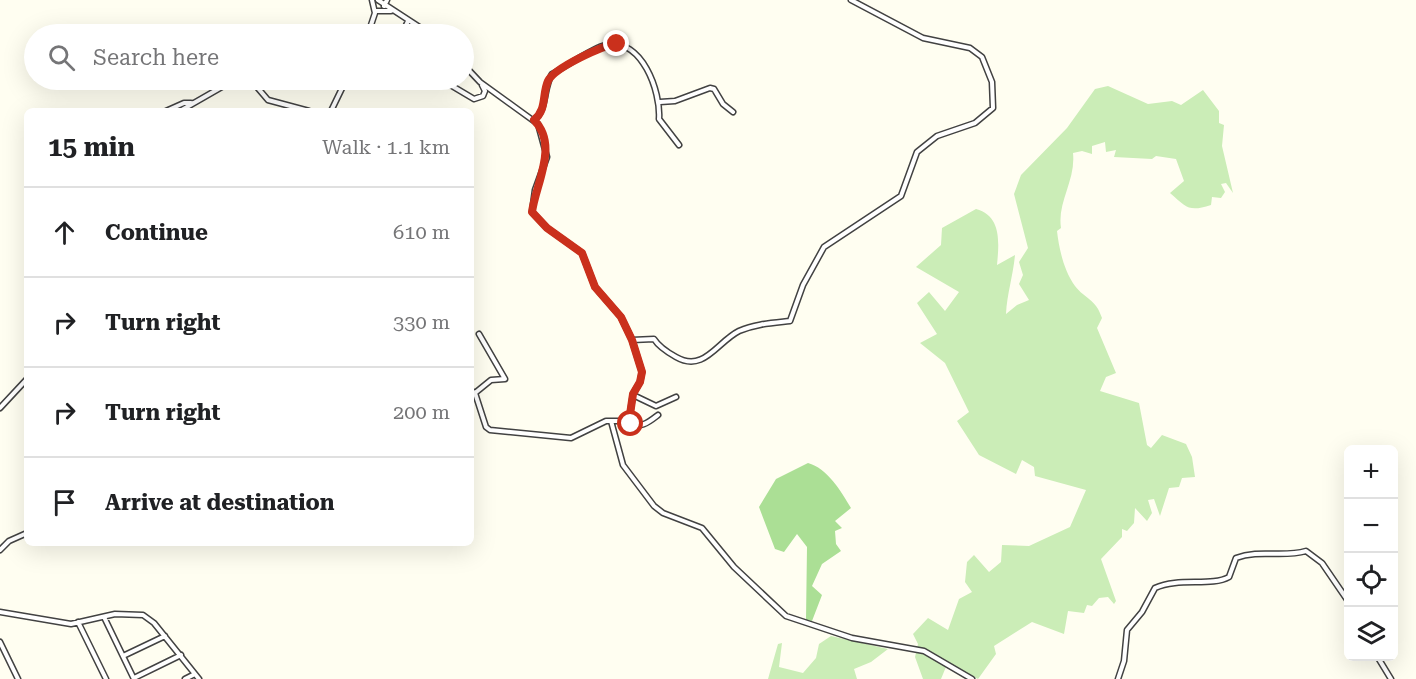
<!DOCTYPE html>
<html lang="en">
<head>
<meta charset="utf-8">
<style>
  body { margin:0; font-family:"Roboto Serif",serif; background:#f2f2f2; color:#202124 }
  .controls { position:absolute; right:18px; bottom:18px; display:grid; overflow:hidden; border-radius:9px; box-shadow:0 6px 24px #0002 }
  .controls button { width:54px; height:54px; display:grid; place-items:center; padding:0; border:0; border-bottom:2px solid #e0e0e0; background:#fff; color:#202124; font:30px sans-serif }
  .stop { position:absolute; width:18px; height:18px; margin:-14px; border:4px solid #ca301c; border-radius:50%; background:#fff }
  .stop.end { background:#ca301c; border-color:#fff; box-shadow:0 2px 6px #0008 }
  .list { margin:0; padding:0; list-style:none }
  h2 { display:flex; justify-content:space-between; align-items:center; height:78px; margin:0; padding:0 24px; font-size:26px }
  h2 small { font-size:20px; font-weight:400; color:#757577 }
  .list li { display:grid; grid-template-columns:39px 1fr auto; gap:18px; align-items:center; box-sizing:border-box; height:90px; padding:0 24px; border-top:2px solid #e0e0e0 }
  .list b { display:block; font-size:22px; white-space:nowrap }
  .list em { font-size:20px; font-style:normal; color:#757577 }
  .icon { flex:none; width:33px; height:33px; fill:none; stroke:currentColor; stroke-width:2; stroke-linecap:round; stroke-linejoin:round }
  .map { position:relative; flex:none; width:1416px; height:679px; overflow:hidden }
  .search { position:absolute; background:#fff; box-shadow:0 6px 24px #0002; left:24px; top:24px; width:450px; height:66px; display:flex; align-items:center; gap:15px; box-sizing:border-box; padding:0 21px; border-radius:33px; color:#757577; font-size:22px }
  .panel { position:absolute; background:#fff; box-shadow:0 6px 24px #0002; left:24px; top:108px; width:450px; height:438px; border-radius:9px }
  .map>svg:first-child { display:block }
  .green { fill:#cbedb7 }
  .forest { fill:#abdf95 }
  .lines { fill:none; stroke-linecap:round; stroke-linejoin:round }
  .minor-casing { stroke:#424242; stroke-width:7 }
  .minor { stroke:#fff; stroke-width:4 }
  .route { stroke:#ca301c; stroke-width:8 }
</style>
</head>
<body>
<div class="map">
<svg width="1416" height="679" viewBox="0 0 1416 679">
  <rect width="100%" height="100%" fill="#fffef1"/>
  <path class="green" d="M 1108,86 L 1148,104 L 1172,101 L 1181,105 L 1203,90 L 1219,111 L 1219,123 L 1224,125 L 1222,146 L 1233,193 L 1226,183 L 1221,184 L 1225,192 L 1221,198 L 1212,197 L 1211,205 C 1189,212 1187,208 1170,193 L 1184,181 L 1176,159 L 1156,156 L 1152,159 L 1114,157 L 1116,150 L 1106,152 L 1105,142 L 1092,146 L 1092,154 L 1082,151 L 1073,153 C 1076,180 1057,202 1061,228 L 1057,231 C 1059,249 1064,271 1075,286 C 1085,299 1096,299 1102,318 L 1097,328 L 1116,373 L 1106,377 L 1100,391 L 1139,403 L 1147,445 L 1151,448 L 1162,435 L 1186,444 L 1192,457 L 1195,477 L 1182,478 L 1179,487 L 1169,488 L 1160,516 L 1154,499 L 1148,500 L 1152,513 L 1147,521 L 1135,508 L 1134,523 L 1127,531 L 1122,529 L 1122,537 L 1101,559 L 1116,601 L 1114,604 L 1108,597 L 1099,598 L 1092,606 L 1087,605 L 1084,613 L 1068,611 L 1064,634 L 1032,622 L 994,646 L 996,654 L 978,679 L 948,662 L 941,679 L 923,679 L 915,657 L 918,644 L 913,634 L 928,618 L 948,630 L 959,599 L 972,592 L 965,582 L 967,562 L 974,555 L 989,572 L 1001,562 L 1002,545 L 1029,546 L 1070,527 L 1086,490 L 1035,476 L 1034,467 L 1022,460 L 1016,474 L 979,455 L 957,421 L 969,412 L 945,363 L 920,343 L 937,334 L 917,303 L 929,292 L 945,311 L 959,292 L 916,267 L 941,245 L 942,228 L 976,209 C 1002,216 999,243 997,265 L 1015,255 C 1013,276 1007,294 1006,314 L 1017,305 L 1029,300 L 1019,284 L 1023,275 L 1019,262 L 1028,248 L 1014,194 L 1021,175 L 1067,128 L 1095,89 Z
    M 831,636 L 888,649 L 871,662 L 854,669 L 857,679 L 768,679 L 778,644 L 782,643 L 779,667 L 803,673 L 816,658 L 819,644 Z"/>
  <path class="forest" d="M 808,463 C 827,468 841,491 851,508 L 835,521 L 842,528 L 835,531 L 836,544 L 841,551 L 822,564 L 812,586 L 822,595 L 812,621 L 806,620 L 807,547 L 797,534 L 784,552 L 775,549 L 759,507 L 776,479 Z"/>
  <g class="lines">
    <defs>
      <path id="minor" d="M 378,0 L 430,34
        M 384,6 L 387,0
        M 375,11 L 391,11
        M 368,34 L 375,13 L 372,0
        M 402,34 L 408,21
        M 464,65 L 480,82 L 538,124 L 547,157 L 535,190 L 532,212 L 547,228 L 582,253 L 595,287 L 621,317 L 632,340
        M 251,80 L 268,100 L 309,111
        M 361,80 L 376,83 L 377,80
        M 442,80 L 474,99 L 483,96 L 485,91 L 482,85
        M 660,102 L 675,101 L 710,88 L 714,89 L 723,104 L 733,112
        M 166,111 L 184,103 L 191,103
        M 180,111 L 234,80
        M 331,111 L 346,80
        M 534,120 C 548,109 543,88 552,74 C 565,67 594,47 606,45 C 642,37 661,92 659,119 L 679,145
        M 471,391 L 475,393 L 486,427 L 490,430 L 571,438 L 606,421 L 629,421 L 633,394 L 640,382 L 642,372 L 632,340 L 654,339 C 659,347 667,352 676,357 C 704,373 717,342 739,331 C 755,324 772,323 790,321 L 803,285 L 824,247 L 901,196 L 917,152 L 937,136 L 975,123 L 993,108 L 992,82 L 982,57 L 970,48 L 923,38 L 851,0
        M 475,393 L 491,380 L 505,379 L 479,334
        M 633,395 L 656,406 L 676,397
        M 0,408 L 27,379
        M 611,421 L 623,465 L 654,506 L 663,513 L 702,528 L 734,567 L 786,616 L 852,638 L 924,651 L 972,679
        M 629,421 C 640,430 649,422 658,415
        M 0,550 L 9,541 L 27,533
        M 0,612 L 71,624 L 115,614 L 143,615 L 154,623 L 199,679
        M 104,617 L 134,679
        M 78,622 L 106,679
        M 0,642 L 18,679
        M 123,656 L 165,636
        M 1377,656 L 1391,679
        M 134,678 L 181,655
        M 185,679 L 195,674
        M 1118,679 L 1124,661 L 1127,630 L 1142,612 L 1155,588 C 1179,577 1211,587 1229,577 L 1236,558 C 1260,549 1283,558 1306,551 L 1322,563 L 1348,601"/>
    </defs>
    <use href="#minor" class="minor-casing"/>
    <use href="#minor" class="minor"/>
  </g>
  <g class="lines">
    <path class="route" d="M 617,44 C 603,45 554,68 548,81 C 542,94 547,110 534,120 C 559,145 536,183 532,212 L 547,228 L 582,253 L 595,287 L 621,317 L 632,340 L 642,372 L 640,382 L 633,394 L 629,421 L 631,424"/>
  </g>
</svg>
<div class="controls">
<button>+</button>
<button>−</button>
<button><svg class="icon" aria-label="locate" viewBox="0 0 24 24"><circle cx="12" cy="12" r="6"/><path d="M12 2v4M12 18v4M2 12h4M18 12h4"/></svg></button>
<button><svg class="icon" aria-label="layers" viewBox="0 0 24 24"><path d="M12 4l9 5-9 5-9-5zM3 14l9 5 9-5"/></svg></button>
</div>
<div class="stop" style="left:631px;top:424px"></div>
<div class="stop end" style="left:617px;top:44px"></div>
<div class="search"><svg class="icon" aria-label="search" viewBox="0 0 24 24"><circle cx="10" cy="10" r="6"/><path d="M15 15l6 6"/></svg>Search here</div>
<section class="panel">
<h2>15 min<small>Walk · 1.1 km</small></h2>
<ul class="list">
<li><svg class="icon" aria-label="ahead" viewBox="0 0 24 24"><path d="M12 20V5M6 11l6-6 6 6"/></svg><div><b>Continue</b></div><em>610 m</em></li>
<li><svg class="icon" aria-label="right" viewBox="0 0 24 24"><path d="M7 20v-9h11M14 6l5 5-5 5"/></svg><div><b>Turn right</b></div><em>330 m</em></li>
<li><svg class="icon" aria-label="right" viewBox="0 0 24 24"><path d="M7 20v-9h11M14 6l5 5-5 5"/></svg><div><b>Turn right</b></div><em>200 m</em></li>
<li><svg class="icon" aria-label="arrive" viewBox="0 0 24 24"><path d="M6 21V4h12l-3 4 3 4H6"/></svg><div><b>Arrive at destination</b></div></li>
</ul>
</section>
</div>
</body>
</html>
